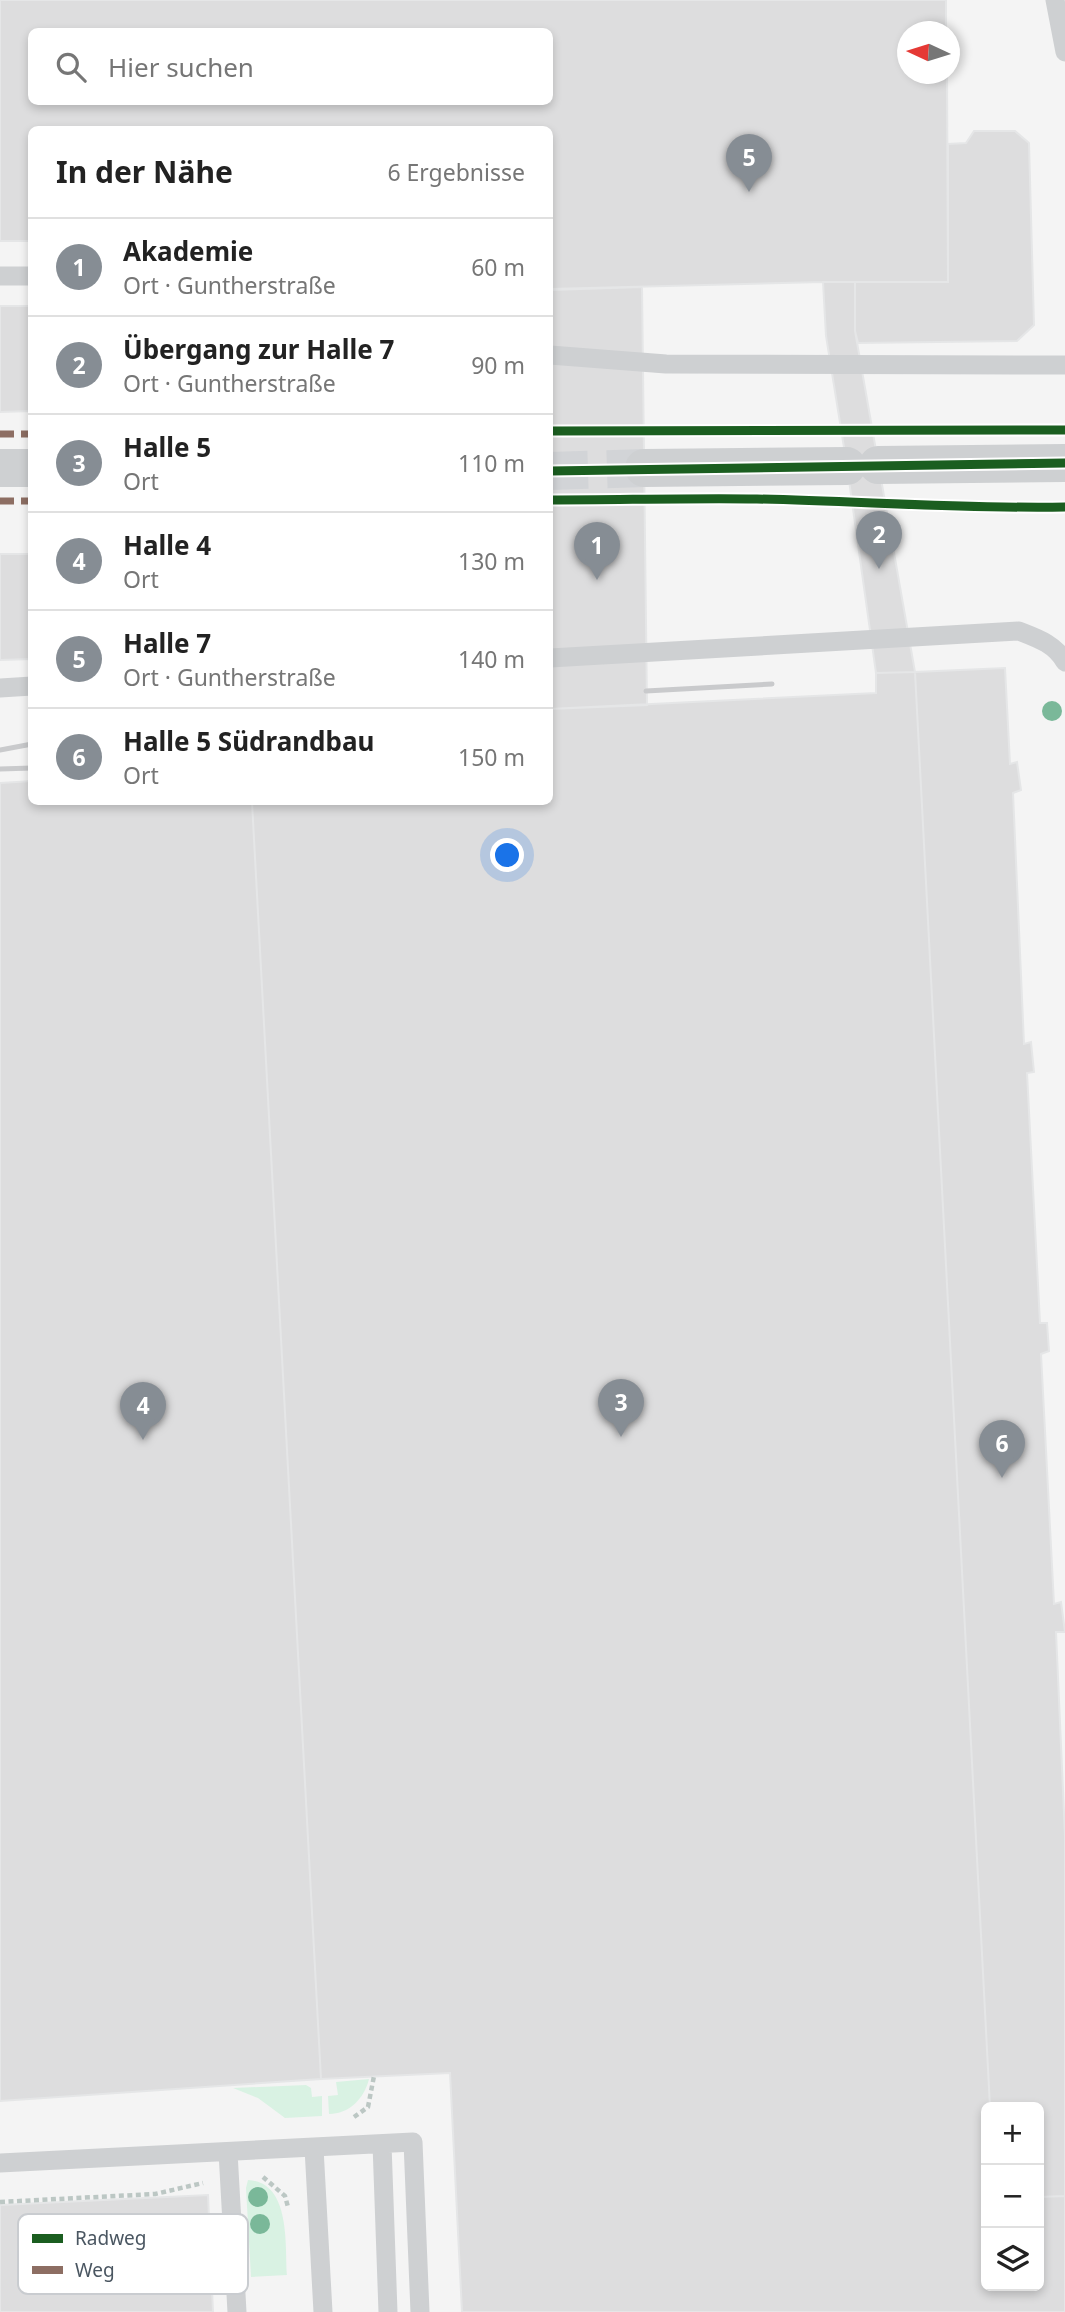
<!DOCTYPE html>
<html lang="de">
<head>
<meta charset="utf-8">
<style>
  body { margin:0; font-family:"Noto Sans",sans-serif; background:#f2f2f2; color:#222 }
  .controls { position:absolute; right:21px; bottom:21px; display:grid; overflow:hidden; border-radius:10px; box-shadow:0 4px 10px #0003 }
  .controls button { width:63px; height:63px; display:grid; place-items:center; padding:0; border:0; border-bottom:2px solid #e0e0e0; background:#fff; color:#222; font:35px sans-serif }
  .compass { position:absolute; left:897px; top:21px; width:63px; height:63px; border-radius:50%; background:#fff; box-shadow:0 4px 10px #0003; rotate:274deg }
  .you { position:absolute; left:508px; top:856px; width:24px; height:24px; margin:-18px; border:5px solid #fff; border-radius:50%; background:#1a73e8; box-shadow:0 0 0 10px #1a73e833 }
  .badge { display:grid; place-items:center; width:46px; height:46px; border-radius:50%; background:#868d94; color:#fff; font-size:23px; font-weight:700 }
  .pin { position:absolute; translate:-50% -58px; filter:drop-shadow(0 2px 4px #0008) }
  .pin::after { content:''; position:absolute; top:37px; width:24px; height:21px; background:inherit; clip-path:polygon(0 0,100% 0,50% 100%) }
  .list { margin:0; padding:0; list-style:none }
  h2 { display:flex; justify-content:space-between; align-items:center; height:91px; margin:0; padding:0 28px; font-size:30px }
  h2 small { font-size:23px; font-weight:400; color:#767676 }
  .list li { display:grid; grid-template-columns:46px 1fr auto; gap:21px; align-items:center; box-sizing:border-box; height:98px; padding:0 28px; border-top:2px solid #e0e0e0 }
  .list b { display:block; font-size:26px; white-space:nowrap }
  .list p { margin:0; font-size:23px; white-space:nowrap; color:#767676 }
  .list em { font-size:23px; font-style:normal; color:#767676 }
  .icon { flex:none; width:38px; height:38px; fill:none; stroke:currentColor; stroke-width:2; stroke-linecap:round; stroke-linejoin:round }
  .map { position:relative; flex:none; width:1065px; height:2312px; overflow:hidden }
  .search { position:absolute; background:#fff; box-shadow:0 4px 10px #0003; left:28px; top:28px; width:525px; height:77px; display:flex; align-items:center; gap:18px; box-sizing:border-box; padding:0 24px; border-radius:10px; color:#767676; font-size:26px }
  .panel { position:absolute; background:#fff; box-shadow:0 4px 10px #0003; left:28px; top:126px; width:525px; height:679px; border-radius:10px }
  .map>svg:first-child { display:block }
  .green { fill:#d9f2e3 }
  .building { fill:#ddddde; stroke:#e5e6e7; stroke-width:2; fill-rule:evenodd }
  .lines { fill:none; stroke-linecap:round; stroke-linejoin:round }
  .tertiary-tunnel { stroke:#d2d4d7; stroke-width:38; stroke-dasharray:38 19; stroke-linecap:butt }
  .path { stroke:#bcc7c4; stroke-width:4.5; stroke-dasharray:5 3.5; stroke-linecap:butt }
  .service { stroke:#ced0d2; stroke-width:19 }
  .tertiary { stroke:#ced0d2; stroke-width:38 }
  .rail { stroke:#c9cacc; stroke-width:5 }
  .quiet { stroke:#8d6e63; stroke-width:7; stroke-dasharray:14 7; stroke-linecap:butt }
  .cycleway-casing { stroke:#fff; stroke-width:13 }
  .cycleway { stroke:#1b5e20; stroke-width:9 }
  .tree { fill:#7ab899 }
  .key { fill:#fff; stroke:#c9ccd0; stroke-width:2 }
  .key-label { font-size:19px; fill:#4a5661 }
</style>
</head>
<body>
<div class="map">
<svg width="1065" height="2312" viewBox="0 0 1065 2312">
  <rect width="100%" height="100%" fill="#f4f4f4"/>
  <path class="green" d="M 369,2079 C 364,2099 349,2114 329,2114 L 328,2096 L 338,2095 L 336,2082 Z
    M 306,2085 L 311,2088 L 312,2097 L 322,2096 L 322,2116 L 285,2118 L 258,2098 L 233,2088 Z
    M 248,2180 C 291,2182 285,2245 287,2275 L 251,2277 L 246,2188 Z"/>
  <path class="building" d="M 0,0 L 946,0 L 946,32 L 908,32 L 908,74 L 947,74 L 948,282 L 823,282 L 550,289 L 550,130 L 32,130 L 32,241 L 0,241 ZM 32,32 L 550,32 L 550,102 L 32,102 Z
    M 974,131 L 1015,131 L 1029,143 L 1034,325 L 1017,341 L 858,343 L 855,331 L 855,282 L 948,282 L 948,144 L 966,143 Z
    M 823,282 L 855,282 L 855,331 L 915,672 L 876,673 L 847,466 L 826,336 Z
    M 642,287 L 647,705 L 550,709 L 550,290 Z
    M 0,306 L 32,306 L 32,411 L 0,412 Z
    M 0,554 L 32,554 L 32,659 L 0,660 Z
    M 1005,668 L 1010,764 L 1017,762 L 1021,790 L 1013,793 L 1024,1044 L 1031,1042 L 1034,1072 L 1027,1073 L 1040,1323 L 1047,1323 L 1049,1351 L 1041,1354 L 1054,1604 L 1061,1602 L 1065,1632 L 1056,1632 L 1065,1836 L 1065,2196 L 1039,2197 L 1039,2107 L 990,2107 L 915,672 Z
    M 915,672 L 990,2107 L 986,2107 L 986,2286 L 1039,2286 L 1039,2197 L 1065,2196 L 1065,2312 L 462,2312 L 450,2073 L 321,2079 L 252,802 L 550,802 L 550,709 L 876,693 L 876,673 Z
    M 32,781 L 32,802 L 252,802 L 321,2079 L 0,2101 L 0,783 Z
    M 208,2195 L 213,2312 L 0,2312 L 0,2205 Z"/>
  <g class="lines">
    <path class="tertiary-tunnel" d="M 550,471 L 644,468"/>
    <path class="path" d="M 354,2117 L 368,2107 L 374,2076
      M 263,2177 L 285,2196 L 288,2207
      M 0,2202 L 155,2194 L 203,2183"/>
    <path class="service" d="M 1055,0 L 1065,52
      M 0,276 L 32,276
      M 550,355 L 666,364 L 1065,365
      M 550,658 L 1019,631 C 1037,638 1055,644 1065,662
      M 0,688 L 32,686
      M 382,2144 L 388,2312
      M 314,2148 L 323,2312
      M 228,2152 L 237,2312
      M 0,2163 L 413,2142 L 420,2312"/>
    <path class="tertiary" d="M 878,465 L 1065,463
      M 0,468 L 32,468
      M 644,468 L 847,466"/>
    <path class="rail" d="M 646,691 L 772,684
      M 0,750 L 32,744
      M 0,769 L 32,768"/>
    <path class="quiet" d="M 0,434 L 32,434
      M 0,501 L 32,501"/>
    <defs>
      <path id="cycleway" d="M 550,431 L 1065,430
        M 550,471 L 1065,463
        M 550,500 C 619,500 688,498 757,499 C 860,501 962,509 1065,507"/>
    </defs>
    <use href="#cycleway" class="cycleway-casing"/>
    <use href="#cycleway" class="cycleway"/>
  </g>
  <g class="tree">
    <circle cx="1052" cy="711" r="10"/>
    <circle cx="258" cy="2197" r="10"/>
    <circle cx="260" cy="2224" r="10"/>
  </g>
  <rect x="18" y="2214" width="230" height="80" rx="10" class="key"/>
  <rect x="32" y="2234" width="31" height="9" fill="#1b5e20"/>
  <rect x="32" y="2266" width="31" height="8" fill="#8d6e63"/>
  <g class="key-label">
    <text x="75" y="2245">Radweg</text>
    <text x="75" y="2277">Weg</text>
  </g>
</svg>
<div class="controls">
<button>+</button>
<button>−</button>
<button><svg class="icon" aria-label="layers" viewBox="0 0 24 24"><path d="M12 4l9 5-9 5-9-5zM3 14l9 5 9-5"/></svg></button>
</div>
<svg class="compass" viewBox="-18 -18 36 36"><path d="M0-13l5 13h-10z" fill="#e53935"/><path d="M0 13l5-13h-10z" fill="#767676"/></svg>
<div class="you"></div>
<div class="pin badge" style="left:597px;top:580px">1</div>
<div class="pin badge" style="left:879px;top:569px">2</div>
<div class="pin badge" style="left:621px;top:1437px">3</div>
<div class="pin badge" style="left:143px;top:1440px">4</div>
<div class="pin badge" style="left:749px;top:192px">5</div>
<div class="pin badge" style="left:1002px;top:1478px">6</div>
<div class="search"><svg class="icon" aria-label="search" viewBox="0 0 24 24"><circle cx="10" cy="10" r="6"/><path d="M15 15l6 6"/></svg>Hier suchen</div>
<section class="panel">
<h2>In der Nähe<small>6 Ergebnisse</small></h2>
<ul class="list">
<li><span class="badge">1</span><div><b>Akademie</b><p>Ort · Guntherstraße</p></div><em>60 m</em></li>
<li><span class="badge">2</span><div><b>Übergang zur Halle 7</b><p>Ort · Guntherstraße</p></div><em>90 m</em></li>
<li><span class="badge">3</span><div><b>Halle 5</b><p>Ort</p></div><em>110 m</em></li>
<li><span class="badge">4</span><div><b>Halle 4</b><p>Ort</p></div><em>130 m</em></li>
<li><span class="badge">5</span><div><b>Halle 7</b><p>Ort · Guntherstraße</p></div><em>140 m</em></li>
<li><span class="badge">6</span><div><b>Halle 5 Südrandbau</b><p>Ort</p></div><em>150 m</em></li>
</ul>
</section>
</div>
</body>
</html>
